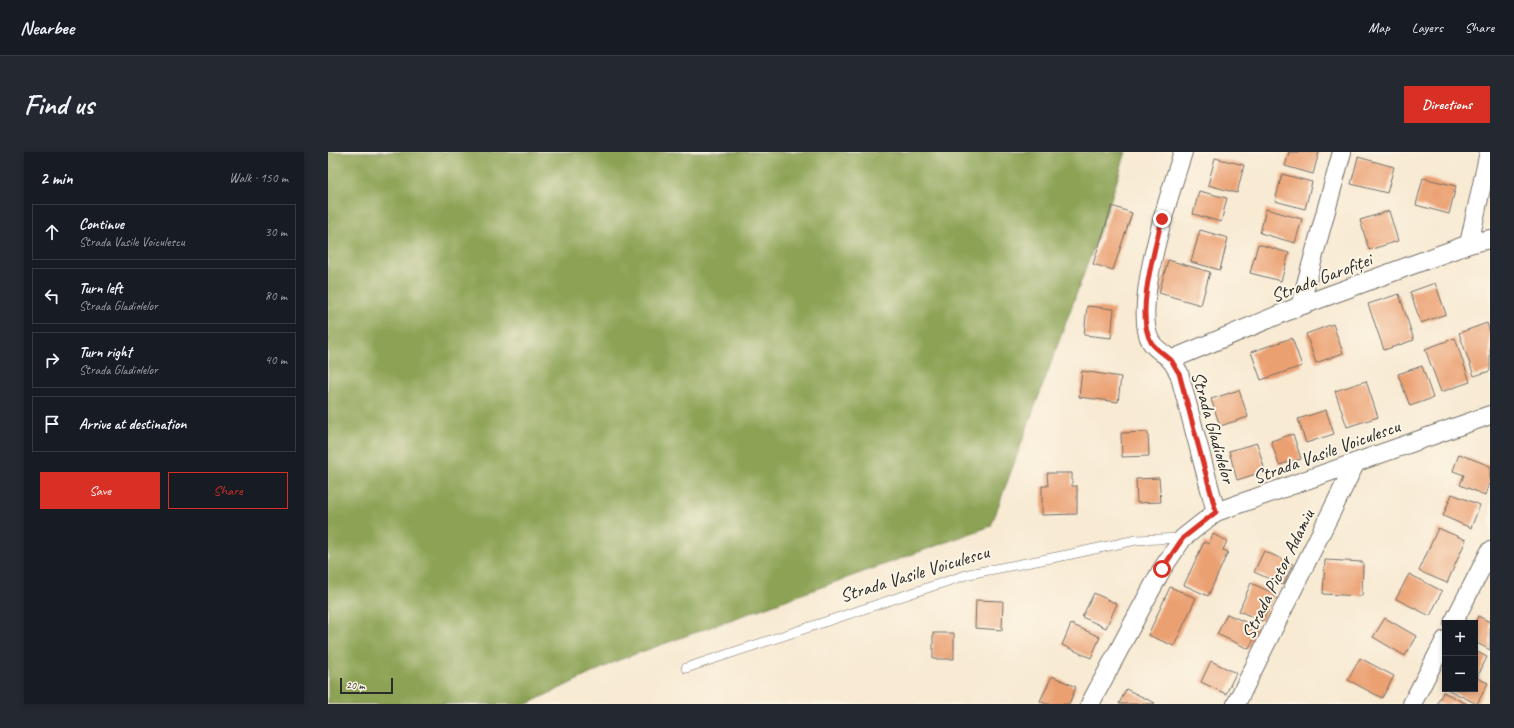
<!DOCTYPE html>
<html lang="en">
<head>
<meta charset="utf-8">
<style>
  body { margin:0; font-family:Caveat,sans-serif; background:#242831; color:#f1f3f6 }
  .controls { position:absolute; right:12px; bottom:12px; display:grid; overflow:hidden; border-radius:0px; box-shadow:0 2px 6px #0003 }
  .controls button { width:36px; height:36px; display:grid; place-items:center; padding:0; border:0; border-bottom:1px solid #363941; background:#171b24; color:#f1f3f6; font:20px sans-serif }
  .scale { position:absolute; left:12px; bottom:10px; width:53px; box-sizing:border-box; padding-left:4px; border:2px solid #2b2b2b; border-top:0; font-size:11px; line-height:14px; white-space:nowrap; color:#2b2b2b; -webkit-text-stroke:3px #fcf5e5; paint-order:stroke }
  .stop { position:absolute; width:12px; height:12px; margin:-9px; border:3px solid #d93025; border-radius:50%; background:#fff }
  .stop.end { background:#d93025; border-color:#fff; box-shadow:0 1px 4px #0008 }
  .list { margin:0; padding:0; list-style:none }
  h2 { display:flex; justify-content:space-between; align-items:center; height:52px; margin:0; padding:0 16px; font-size:17px }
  h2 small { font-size:13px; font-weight:400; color:#9ea1a6 }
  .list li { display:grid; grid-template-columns:26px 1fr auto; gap:12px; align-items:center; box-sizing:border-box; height:56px; margin:0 8px 8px; padding:0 8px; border:1px solid #363941; border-radius:0px }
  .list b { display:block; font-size:15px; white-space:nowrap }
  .list p { margin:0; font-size:13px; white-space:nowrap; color:#9ea1a6 }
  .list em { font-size:13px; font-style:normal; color:#9ea1a6 }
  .actions { display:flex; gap:8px; padding:12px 16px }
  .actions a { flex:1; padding:9px 0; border:1px solid #d93025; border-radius:0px; text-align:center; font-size:14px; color:#d93025 }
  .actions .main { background:#d93025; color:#fff }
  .icon { flex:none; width:22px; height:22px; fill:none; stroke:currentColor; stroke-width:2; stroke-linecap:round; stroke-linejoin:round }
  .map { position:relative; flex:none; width:1162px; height:552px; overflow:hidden; border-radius:0px }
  header { display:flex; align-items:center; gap:24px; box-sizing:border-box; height:56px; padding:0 20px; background:#171b24; border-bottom:1px solid #363941 }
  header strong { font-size:19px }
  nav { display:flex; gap:22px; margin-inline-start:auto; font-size:14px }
  .intro { display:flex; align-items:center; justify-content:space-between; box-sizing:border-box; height:96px; padding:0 24px }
  h1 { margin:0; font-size:28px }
  .button { padding:10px 18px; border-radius:0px; background:#d93025; color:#fff; font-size:14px; font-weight:700 }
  main { display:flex; gap:24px; padding:0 24px }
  aside { flex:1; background:#171b24; border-radius:0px; box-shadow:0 2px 6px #0003 }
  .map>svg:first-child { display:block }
  .forest { fill:#8ca354; stroke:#5c6740 }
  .building { fill:#eba072 }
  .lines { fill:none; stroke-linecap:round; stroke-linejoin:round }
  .lane-casing { stroke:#736e66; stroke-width:10 }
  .street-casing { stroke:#736e66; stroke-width:20 }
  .lane { stroke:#fff; stroke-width:9 }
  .street { stroke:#fff; stroke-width:18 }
  .route { stroke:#d93025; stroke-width:5 }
  .labels { text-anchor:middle; stroke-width:4; stroke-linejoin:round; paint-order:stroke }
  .street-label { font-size:19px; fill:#2b2b2b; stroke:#fcf5e5 }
</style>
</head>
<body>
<header>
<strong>Nearbee</strong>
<nav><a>Map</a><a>Layers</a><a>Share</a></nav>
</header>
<div class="intro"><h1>Find us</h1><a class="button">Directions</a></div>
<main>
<aside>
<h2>2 min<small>Walk · 150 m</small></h2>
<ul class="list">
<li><svg class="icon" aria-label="ahead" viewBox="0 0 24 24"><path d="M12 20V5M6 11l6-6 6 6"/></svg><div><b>Continue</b><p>Strada Vasile Voiculescu</p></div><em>30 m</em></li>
<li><svg class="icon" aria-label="left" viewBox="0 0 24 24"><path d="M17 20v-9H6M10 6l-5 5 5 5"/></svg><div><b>Turn left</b><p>Strada Gladiolelor</p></div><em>80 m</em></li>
<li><svg class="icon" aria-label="right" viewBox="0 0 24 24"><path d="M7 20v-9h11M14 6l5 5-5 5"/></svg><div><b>Turn right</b><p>Strada Gladiolelor</p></div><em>40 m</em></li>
<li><svg class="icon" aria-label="arrive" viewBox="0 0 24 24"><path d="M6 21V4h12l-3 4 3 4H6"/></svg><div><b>Arrive at destination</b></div></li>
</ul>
<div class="actions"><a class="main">Save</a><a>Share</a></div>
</aside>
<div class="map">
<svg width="1162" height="552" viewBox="0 0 1162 552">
  <rect width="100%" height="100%" fill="#fcf5e5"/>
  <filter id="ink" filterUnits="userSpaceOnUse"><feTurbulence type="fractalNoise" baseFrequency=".025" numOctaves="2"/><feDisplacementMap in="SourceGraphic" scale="8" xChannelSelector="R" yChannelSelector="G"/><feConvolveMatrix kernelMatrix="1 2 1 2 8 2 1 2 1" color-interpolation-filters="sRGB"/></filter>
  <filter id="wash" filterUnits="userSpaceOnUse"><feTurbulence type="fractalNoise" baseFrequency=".012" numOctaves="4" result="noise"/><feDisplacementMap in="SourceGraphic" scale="16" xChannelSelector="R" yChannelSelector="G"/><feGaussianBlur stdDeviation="0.9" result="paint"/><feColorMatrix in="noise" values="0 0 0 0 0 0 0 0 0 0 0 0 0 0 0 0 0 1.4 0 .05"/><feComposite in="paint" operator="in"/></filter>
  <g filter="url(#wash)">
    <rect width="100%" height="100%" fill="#f8ead3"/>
    <path class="forest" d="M 0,0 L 798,0 L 780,56 L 663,374 L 291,508 L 199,552 L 0,552 Z"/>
    <g id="blocks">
      <path class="building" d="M 961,0 L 991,0 L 985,22 L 957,14 Z
        M 1030,5 L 1066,15 L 1059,41 L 1023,32 Z
        M 887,6 L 916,13 L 909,41 L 880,33 Z
        M 954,22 L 984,30 L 977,57 L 947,49 Z
        M 1095,26 L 1128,34 L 1121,62 L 1088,53 Z
        M 871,39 L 899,46 L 893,70 L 865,62 Z
        M 784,54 L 804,61 L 785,118 L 765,112 Z
        M 938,57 L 974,67 L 967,91 L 932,81 Z
        M 1061,59 L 1070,89 L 1041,98 L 1032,68 Z
        M 872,78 L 900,86 L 892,118 L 863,110 Z
        M 930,92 L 961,101 L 953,129 L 922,121 Z
        M 840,108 L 882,120 L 873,153 L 831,141 Z
        M 1107,131 L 1118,162 L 1093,171 L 1082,140 Z
        M 1071,142 L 1086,188 L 1056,198 L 1040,152 Z
        M 759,154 L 786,157 L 783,186 L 756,183 Z
        M 1159,171 L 1162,180 L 1162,219 L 1146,224 L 1131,181 Z
        M 1005,172 L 1015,201 L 988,211 L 978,182 Z
        M 964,186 L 974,214 L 933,228 L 923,200 Z
        M 1127,186 L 1142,230 L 1113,240 L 1097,197 Z
        M 1094,214 L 1105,246 L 1082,254 L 1070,222 Z
        M 754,219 L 793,225 L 790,250 L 751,245 Z
        M 1038,229 L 1050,265 L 1019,275 L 1007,239 Z
        M 911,238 L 920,265 L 892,274 L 883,247 Z
        M 998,258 L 1006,282 L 978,291 L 970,267 Z
        M 820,280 L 821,304 L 794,305 L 793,281 Z
        M 965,282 L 973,307 L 951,313 L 943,289 Z
        M 929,291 L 937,319 L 909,328 L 901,299 Z
        M 1131,302 L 1162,314 L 1162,329 L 1157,343 L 1132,333 L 1136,323 L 1125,319 Z
        M 719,321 L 744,321 L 744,334 L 749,334 L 749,362 L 714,363 L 714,334 L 720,334 Z
        M 831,326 L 833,350 L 809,351 L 808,327 Z
        M 1124,342 L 1152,353 L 1143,376 L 1115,364 Z
        M 1110,376 L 1138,388 L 1119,431 L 1091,419 Z
        M 885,382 L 899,389 L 895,398 L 900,400 L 880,444 L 856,433 L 876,390 L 881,392 Z
        M 936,399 L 965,412 L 955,433 L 926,420 Z
        M 997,408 L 1035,410 L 1034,444 L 995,442 Z
        M 1081,422 L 1114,439 L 1102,464 L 1068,447 Z
        M 923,431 L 947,442 L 934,469 L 911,459 Z
        M 842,435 L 868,446 L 846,494 L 820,483 Z
        M 766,441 L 789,452 L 778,476 L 754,465 Z
        M 648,448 L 675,449 L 674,478 L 647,476 Z
        M 899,462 L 931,476 L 921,497 L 889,482 Z
        M 1150,464 L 1162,470 L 1162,498 L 1147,490 L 1147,471 Z
        M 1057,466 L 1088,484 L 1077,504 L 1045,485 Z
        M 743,472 L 772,485 L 763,506 L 734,493 Z
        M 605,481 L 626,481 L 626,507 L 605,507 Z
        M 1147,499 L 1159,505 L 1149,526 L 1160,531 L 1149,552 L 1119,537 L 1147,537 Z
        M 1032,506 L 1066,524 L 1054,546 L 1020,528 Z
        M 883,509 L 908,521 L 898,542 L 873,530 Z
        M 724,524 L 748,535 L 741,552 L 718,552 L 712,549 Z
        M 798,537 L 827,551 L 826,552 L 791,552 Z
        M 1115,540 L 1139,552 L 1109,552 Z"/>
    </g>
  </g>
  <g filter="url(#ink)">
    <use href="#blocks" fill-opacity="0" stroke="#736e66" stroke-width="1"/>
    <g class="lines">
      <defs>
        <path id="lane" d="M 358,516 L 641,422 L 739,403 L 808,388 L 855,386"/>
        <path id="street" d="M 855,0 C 843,38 803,156 823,190 C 827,197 837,202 843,208 C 846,212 848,217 851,221 L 888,360
          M 1141,92 L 1161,0
          M 972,154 L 1014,0
          M 842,208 L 972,154 L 1141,92 L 1162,87
          M 1125,471 L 1162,399
          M 762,552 L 834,417 L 855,386 L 888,360 L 1162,263
          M 908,552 L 1028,310
          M 1084,552 L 1117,488"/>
      </defs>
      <use href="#lane" class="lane-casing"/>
      <use href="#street" class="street-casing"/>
      <use href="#lane" class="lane"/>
      <use href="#street" class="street"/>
    </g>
  </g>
  <g class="lines" filter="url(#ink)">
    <path class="route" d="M 834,417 L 855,386 L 888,360 L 851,221 C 848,217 846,212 843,208 C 837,202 827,197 823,190 C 807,163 827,97 834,67"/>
  </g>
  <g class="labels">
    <g class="street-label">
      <text transform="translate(993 125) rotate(-21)" y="7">Strada Garofiței</text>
      <text transform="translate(886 275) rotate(74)" y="7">Strada Gladiolelor</text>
      <text transform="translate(998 299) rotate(-20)" y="7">Strada Vasile Voiculescu</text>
      <text transform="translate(586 421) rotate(-17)" y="7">Strada Vasile Voiculescu</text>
      <text transform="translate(949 422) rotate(-64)" y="7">Strada Pictor Adamiu</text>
    </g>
  </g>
</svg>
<div class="controls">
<button>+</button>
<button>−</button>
</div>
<div class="scale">20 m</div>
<div class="stop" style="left:834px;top:417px"></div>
<div class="stop end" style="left:834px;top:67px"></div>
</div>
</main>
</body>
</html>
